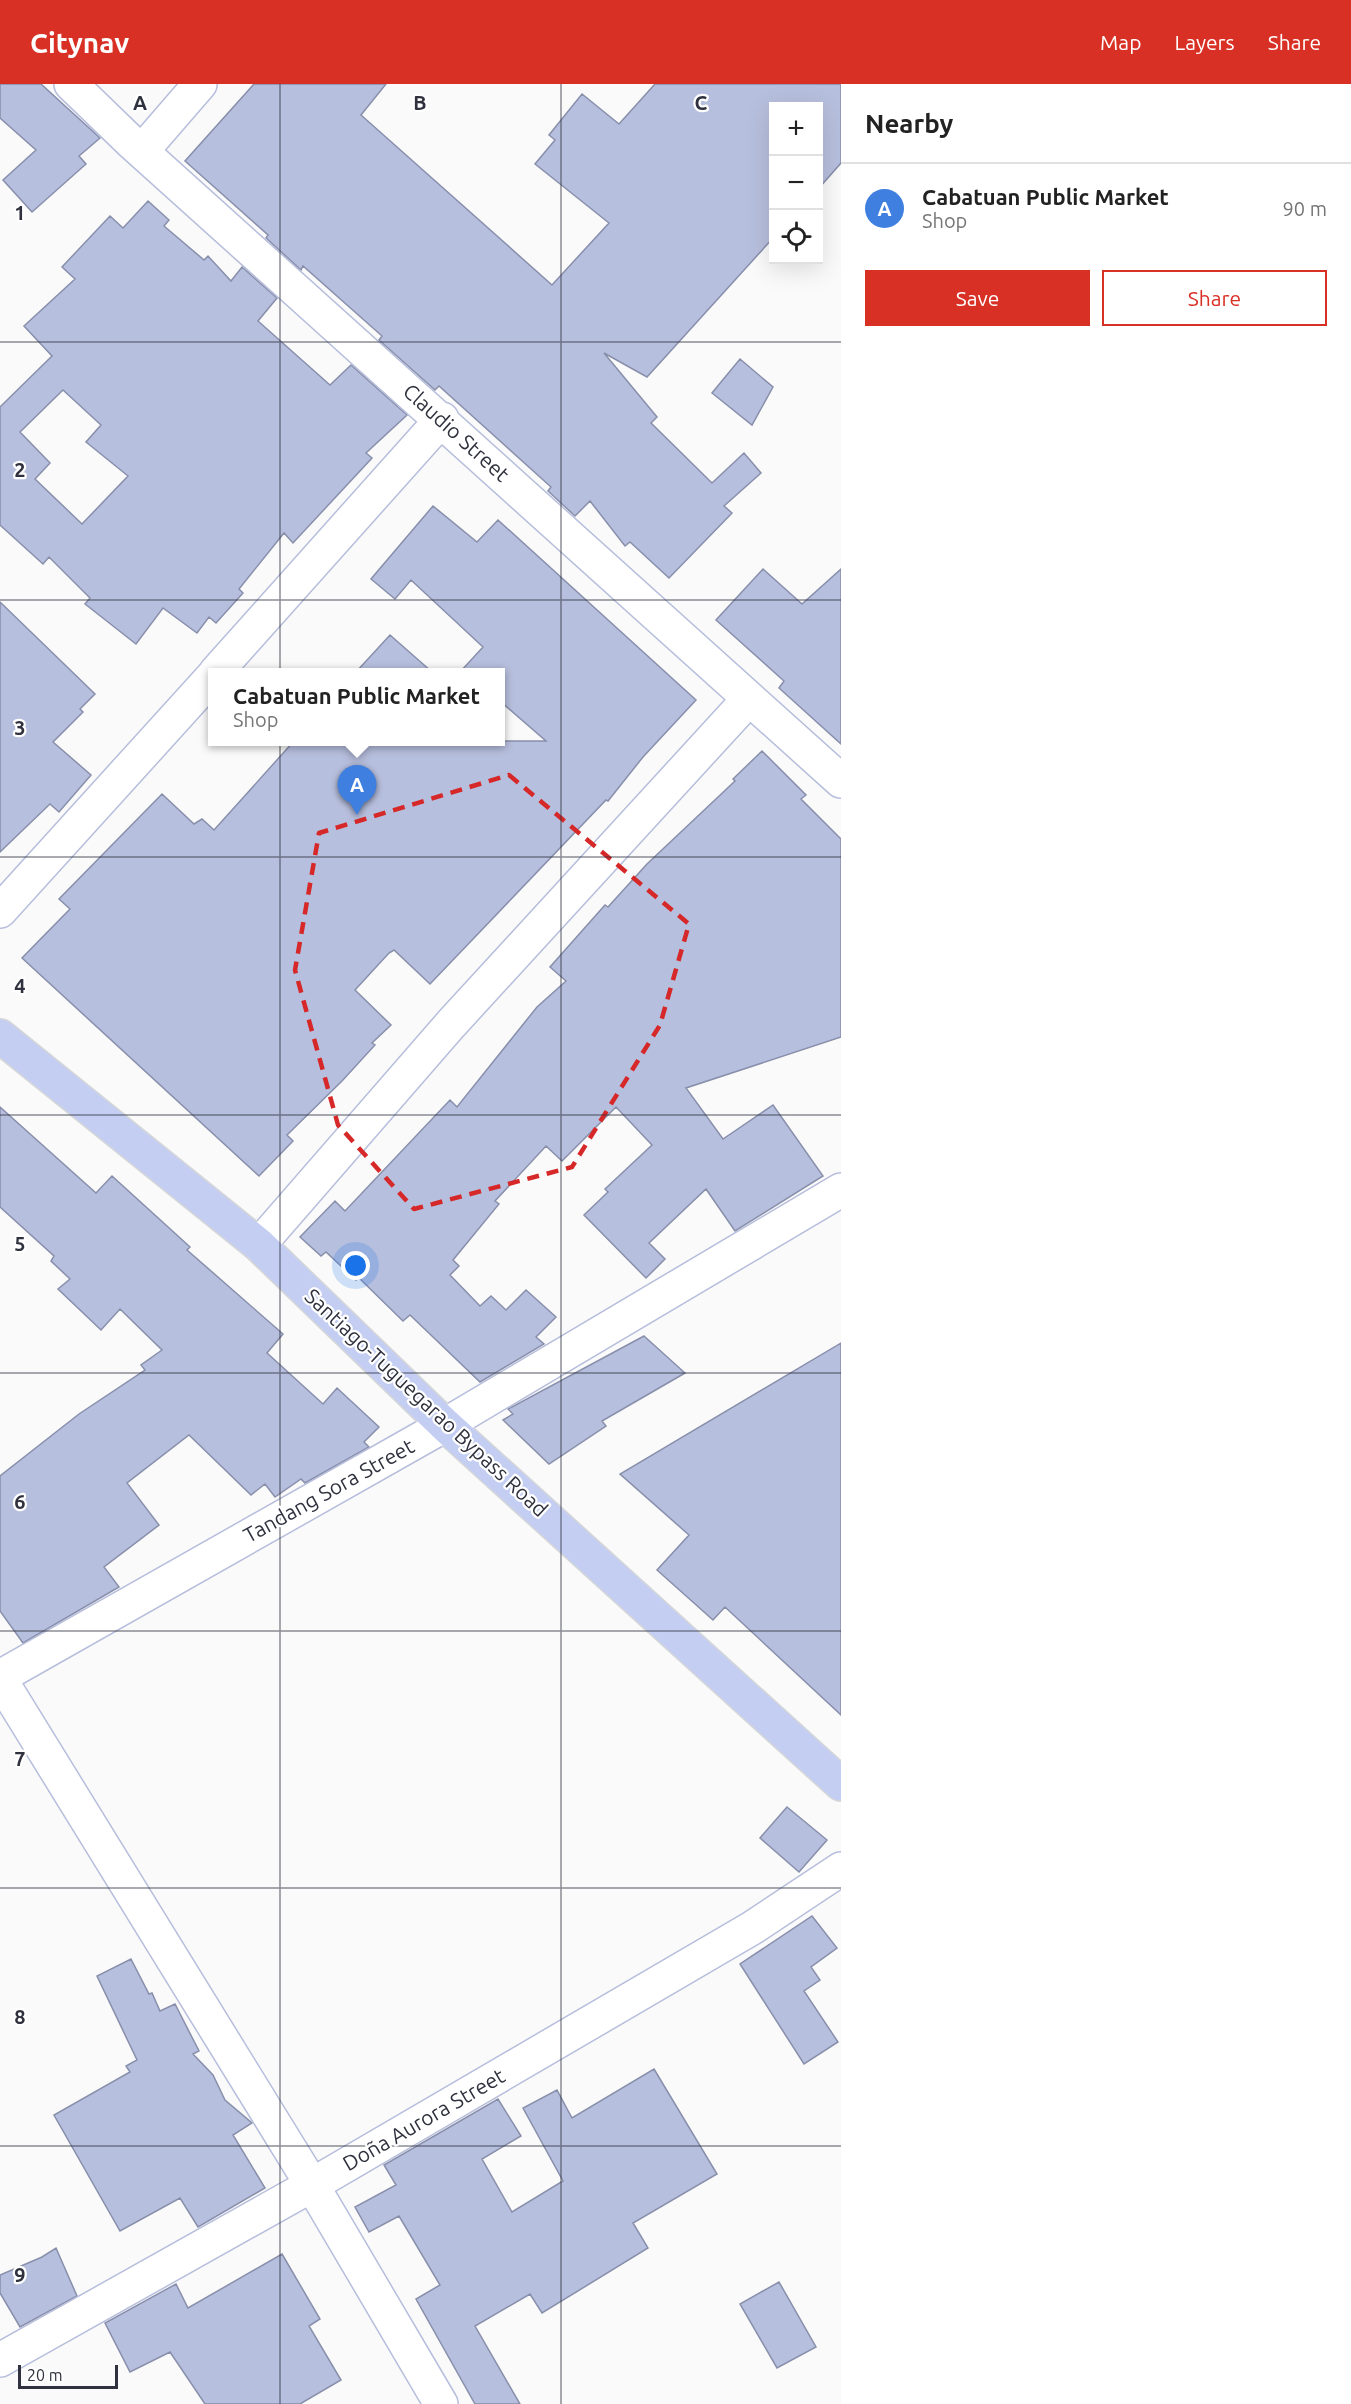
<!DOCTYPE html>
<html lang="en">
<head>
<meta charset="utf-8">
<style>
  body { margin:0; font-family:Ubuntu,sans-serif; background:#f6f6f6; color:#222 }
  .controls { position:absolute; right:18px; top:18px; display:grid; overflow:hidden; border-radius:0px; box-shadow:0 6px 24px #0002 }
  .controls button { width:54px; height:54px; display:grid; place-items:center; padding:0; border:0; border-bottom:2px solid #e0e0e0; background:#fff; color:#222; font:30px sans-serif }
  .scale { position:absolute; left:18px; bottom:15px; width:100px; box-sizing:border-box; padding-left:6px; border:3px solid #2f323e; border-top:0; font-size:16px; line-height:21px; white-space:nowrap; color:#2f323e; -webkit-text-stroke:4px #fff; paint-order:stroke }
  .you { position:absolute; left:356px; top:1182px; width:21px; height:21px; margin:-15px; border:4px solid #fff; border-radius:50%; background:#1a73e8; box-shadow:0 0 0 9px #1a73e833 }
  .badge { display:grid; place-items:center; width:39px; height:39px; border-radius:50%; background:#d93025; color:#fff; font-size:20px; font-weight:700 }
  .pin { position:absolute; translate:-50% -50px; filter:drop-shadow(0 2px 3px #0008) }
  .pin::after { content:''; position:absolute; top:32px; width:21px; height:18px; background:inherit; clip-path:polygon(0 0,100% 0,50% 100%) }
  .popup { position:absolute; left:208px; top:584px; width:297px; height:78px; box-sizing:border-box; display:grid; place-content:center; border-radius:0px; background:#fff; filter:drop-shadow(0 2px 4px #0005); font-size:20px; white-space:nowrap; color:#767676 }
  .popup b { font-size:22px; color:#222 }
  .popup::after { content:''; position:absolute; left:50%; top:100%; margin-left:-12px; border:12px solid transparent; border-top-color:#fff }
  .list { margin:0; padding:0; list-style:none }
  h2 { display:flex; justify-content:space-between; align-items:center; height:78px; margin:0; padding:0 24px; font-size:26px }
  h2 small { font-size:20px; font-weight:400; color:#767676 }
  .list li { display:grid; grid-template-columns:39px 1fr auto; gap:18px; align-items:center; box-sizing:border-box; height:90px; padding:0 24px; border-top:2px solid #e0e0e0 }
  .list b { display:block; font-size:22px; white-space:nowrap }
  .list p { margin:0; font-size:20px; white-space:nowrap; color:#767676 }
  .list em { font-size:20px; font-style:normal; color:#767676 }
  .actions { display:flex; gap:12px; padding:18px 24px }
  .actions a { flex:1; padding:14px 0; border:2px solid #d93025; border-radius:0px; text-align:center; font-size:21px; color:#d93025 }
  .actions .main { background:#d93025; color:#fff }
  .icon { flex:none; width:33px; height:33px; fill:none; stroke:currentColor; stroke-width:2; stroke-linecap:round; stroke-linejoin:round }
  .map { position:relative; flex:none; width:841px; height:2320px; overflow:hidden }
  header { display:flex; align-items:center; gap:36px; box-sizing:border-box; height:84px; padding:0 30px; background:#d93025; color:#fff }
  header strong { font-size:28px }
  nav { display:flex; gap:33px; margin-inline-start:auto; font-size:21px }
  main { display:flex }
  aside { flex:1; background:#fff }
  .map>svg:first-child { display:block }
  .building { fill:#b7bfde; stroke:#888fab; stroke-width:1.5; fill-rule:evenodd }
  .lines { fill:none; stroke-linecap:round; stroke-linejoin:round }
  .minor-casing { stroke:#b7bedc; stroke-width:36 }
  .tertiary-casing { stroke:#b7bedc; stroke-width:36 }
  .trunk-casing { stroke:#d5d6d8; stroke-width:36 }
  .minor { stroke:#fff; stroke-width:33 }
  .tertiary { stroke:#fff; stroke-width:33 }
  .trunk { stroke:#c4cef3; stroke-width:33 }
  .marked { fill:none; stroke:#d62828; stroke-width:4.5; stroke-dasharray:12 8; stroke-linejoin:round }
  .grid { fill:none; stroke:#2f323e; stroke-width:1.5; stroke-opacity:0.55 }
  .labels { text-anchor:middle; stroke-width:4.5; stroke-linejoin:round; paint-order:stroke }
  .street-label { font-size:21px; fill:#2f323e; stroke:#fff }
  .grid-label { font-size:20px; text-anchor:middle; font-weight:bold; fill:#2f323e; stroke:#fff; stroke-width:4.5; stroke-linejoin:round; paint-order:stroke }
</style>
</head>
<body>
<header>
<strong>Citynav</strong>
<nav><a>Map</a><a>Layers</a><a>Share</a></nav>
</header>
<main>
<div class="map">
<svg width="841" height="2320" viewBox="0 0 841 2320">
  <rect width="100%" height="100%" fill="#fafafa"/>
  <path class="building" d="M 0,0 L 41,0 L 100,54 L 79,72 L 86,80 L 32,128 L 3,96 L 36,66 L 0,34 Z
    M 254,0 L 386,0 L 361,31 L 552,201 L 609,139 L 535,80 L 555,56 L 549,51 L 582,10 L 619,40 L 655,0 L 841,0 L 841,79 L 819,104 L 819,22 L 774,22 L 774,153 L 647,293 L 604,269 L 657,333 L 651,339 L 712,399 L 744,369 L 761,389 L 724,422 L 732,429 L 669,494 L 630,458 L 625,462 L 590,417 L 575,432 L 548,407 L 551,403 L 439,302 L 435,306 L 379,256 L 382,252 L 303,182 L 301,186 L 266,154 L 268,151 L 185,77 Z
    M 148,117 L 169,136 L 164,142 L 204,176 L 208,172 L 231,197 L 242,183 L 277,214 L 258,237 L 330,301 L 351,281 L 407,331 L 366,369 L 372,374 L 293,459 L 284,449 L 239,505 L 243,509 L 216,539 L 209,533 L 197,549 L 163,524 L 136,560 L 85,520 L 90,514 L 49,473 L 43,480 L 0,441 L 0,323 L 52,272 L 24,242 L 75,195 L 62,183 L 110,132 L 123,144 ZM 63,306 L 101,341 L 86,358 L 128,392 L 82,440 L 35,395 L 50,379 L 20,348 Z
    M 740,275 L 773,303 L 752,341 L 712,309 Z
    M 433,422 L 477,458 L 498,436 L 696,616 L 643,673 L 608,717 L 606,716 L 430,900 L 394,866 L 389,869 L 355,906 L 391,941 L 372,959 L 375,961 L 342,997 L 287,1051 L 293,1057 L 259,1092 L 22,874 L 70,825 L 59,815 L 162,710 L 194,740 L 202,735 L 214,746 L 294,657 L 546,657 L 501,618 L 501,588 L 460,588 L 483,563 L 411,496 L 395,515 L 371,495 Z
    M 763,485 L 802,520 L 841,485 L 841,660 L 779,604 L 784,597 L 716,536 Z
    M 0,518 L 95,610 L 80,625 L 83,628 L 53,658 L 91,691 L 59,728 L 50,720 L 0,768 Z
    M 390,551 L 432,588 L 356,588 Z
    M 762,667 L 806,711 L 801,715 L 841,755 L 841,953 L 686,1004 L 723,1055 L 773,1021 L 823,1092 L 735,1147 L 706,1105 L 649,1159 L 665,1175 L 646,1194 L 584,1131 L 608,1108 L 605,1105 L 652,1061 L 616,1023 L 562,1077 L 546,1062 L 495,1117 L 499,1120 L 453,1176 L 459,1182 L 450,1191 L 480,1222 L 491,1212 L 506,1226 L 526,1206 L 556,1233 L 536,1253 L 544,1260 L 480,1298 L 410,1231 L 403,1237 L 358,1193 L 356,1196 L 326,1168 L 321,1172 L 300,1153 L 335,1117 L 345,1127 L 450,1016 L 457,1023 L 537,923 L 566,897 L 550,883 L 605,821 L 608,823 L 647,780 L 735,697 L 733,695 Z
    M 0,1023 L 96,1109 L 112,1092 L 190,1163 L 187,1166 L 283,1250 L 267,1269 L 323,1320 L 337,1304 L 379,1343 L 364,1358 L 369,1363 L 305,1399 L 301,1395 L 275,1413 L 265,1400 L 251,1411 L 189,1351 L 127,1399 L 159,1441 L 104,1483 L 119,1503 L 23,1559 L 0,1527 L 0,1392 L 79,1330 L 145,1286 L 141,1281 L 162,1266 L 120,1225 L 101,1246 L 58,1205 L 70,1195 L 51,1177 L 54,1172 L 0,1123 Z
    M 644,1252 L 685,1289 L 602,1337 L 606,1342 L 549,1380 L 503,1336 L 513,1330 L 508,1325 Z
    M 841,1259 L 841,1631 L 725,1523 L 713,1536 L 657,1486 L 689,1451 L 620,1390 Z
    M 787,1723 L 827,1756 L 799,1788 L 760,1754 Z
    M 812,1832 L 837,1864 L 811,1883 L 820,1896 L 804,1907 L 838,1958 L 804,1980 L 740,1880 Z
    M 131,1875 L 149,1910 L 152,1909 L 160,1927 L 175,1920 L 199,1967 L 193,1970 L 213,1991 L 225,2016 L 252,2039 L 233,2051 L 265,2104 L 198,2143 L 180,2114 L 120,2147 L 54,2031 L 130,1988 L 126,1982 L 137,1976 L 97,1892 Z
    M 654,1985 L 717,2090 L 633,2139 L 648,2164 L 542,2229 L 530,2210 L 475,2242 L 520,2320 L 475,2320 L 416,2215 L 440,2201 L 399,2132 L 369,2148 L 355,2123 L 396,2101 L 384,2081 L 498,2015 L 521,2052 L 482,2075 L 512,2128 L 563,2097 L 523,2024 L 557,2006 L 572,2034 Z
    M 56,2164 L 77,2212 L 20,2243 L 0,2209 L 0,2191 L 42,2173 Z
    M 282,2170 L 320,2235 L 309,2242 L 341,2296 L 300,2320 L 205,2320 L 170,2268 L 130,2288 L 105,2239 L 176,2200 L 188,2224 Z
    M 779,2198 L 816,2263 L 777,2284 L 740,2220 Z"/>
  <g class="lines">
    <defs>
      <path id="minor" d="M 71,0 L 130,57 L 841,697
        M 142,67 L 200,0
        M 216,588 L 442,335
        M 0,827 L 213,592
        M 259,1161 L 451,940 L 748,616
        M 445,1341 L 841,1106
        M 0,1595 L 312,2101 L 441,2320
        M 0,2276 L 312,2101 L 752,1844 L 841,1785"/>
      <path id="tertiary" d="M 0,1593 L 445,1341"/>
      <path id="trunk" d="M 0,952 L 259,1161 L 445,1341 L 841,1700"/>
    </defs>
    <use href="#minor" class="minor-casing"/>
    <use href="#tertiary" class="tertiary-casing"/>
    <use href="#trunk" class="trunk-casing"/>
    <use href="#minor" class="minor"/>
    <use href="#tertiary" class="tertiary"/>
    <use href="#trunk" class="trunk"/>
  </g>
  <path class="marked" d="M 509,691 L 689,840 L 660,941 L 572,1083 L 414,1125 L 338,1041 L 295,886 L 319,749 Z"/>
  <path class="grid" d="M 280,0 L 280,2320M 561,0 L 561,2320M 0,258 L 841,258M 0,516 L 841,516M 0,773 L 841,773M 0,1031 L 841,1031M 0,1289 L 841,1289M 0,1547 L 841,1547M 0,1804 L 841,1804M 0,2062 L 841,2062"/>
  <g class="labels">
    <g class="street-label">
      <text transform="translate(456 349) rotate(42)" y="7">Claudio Street</text>
      <text transform="translate(426 1319) rotate(43)" y="7">Santiago-Tuguegarao Bypass Road</text>
      <text transform="translate(329 1407) rotate(-29)" y="7">Tandang Sora Street</text>
      <text transform="translate(424 2036) rotate(-30)" y="7">Doña Aurora Street</text>
    </g>
  </g>
  <g class="grid-label">
    <text x="140" y="26">A</text>
    <text x="420" y="26">B</text>
    <text x="701" y="26">C</text>
    <text x="20" y="136">1</text>
    <text x="20" y="393">2</text>
    <text x="20" y="651">3</text>
    <text x="20" y="909">4</text>
    <text x="20" y="1167">5</text>
    <text x="20" y="1425">6</text>
    <text x="20" y="1682">7</text>
    <text x="20" y="1940">8</text>
    <text x="20" y="2198">9</text>
  </g>
</svg>
<div class="controls">
<button>+</button>
<button>−</button>
<button><svg class="icon" aria-label="locate" viewBox="0 0 24 24"><circle cx="12" cy="12" r="6"/><path d="M12 2v4M12 18v4M2 12h4M18 12h4"/></svg></button>
</div>
<div class="scale">20 m</div>
<div class="you"></div>
<div class="pin badge" style="left:357px;top:731px;background:#3f7fe0">A</div>
<div class="popup"><b>Cabatuan Public Market</b>Shop</div>
</div>
<aside>
<h2>Nearby<small></small></h2>
<ul class="list">
<li><span class="badge" style="background:#3f7fe0">A</span><div><b>Cabatuan Public Market</b><p>Shop</p></div><em>90 m</em></li>
</ul>
<div class="actions"><a class="main">Save</a><a>Share</a></div>
</aside>
</main>
</body>
</html>
